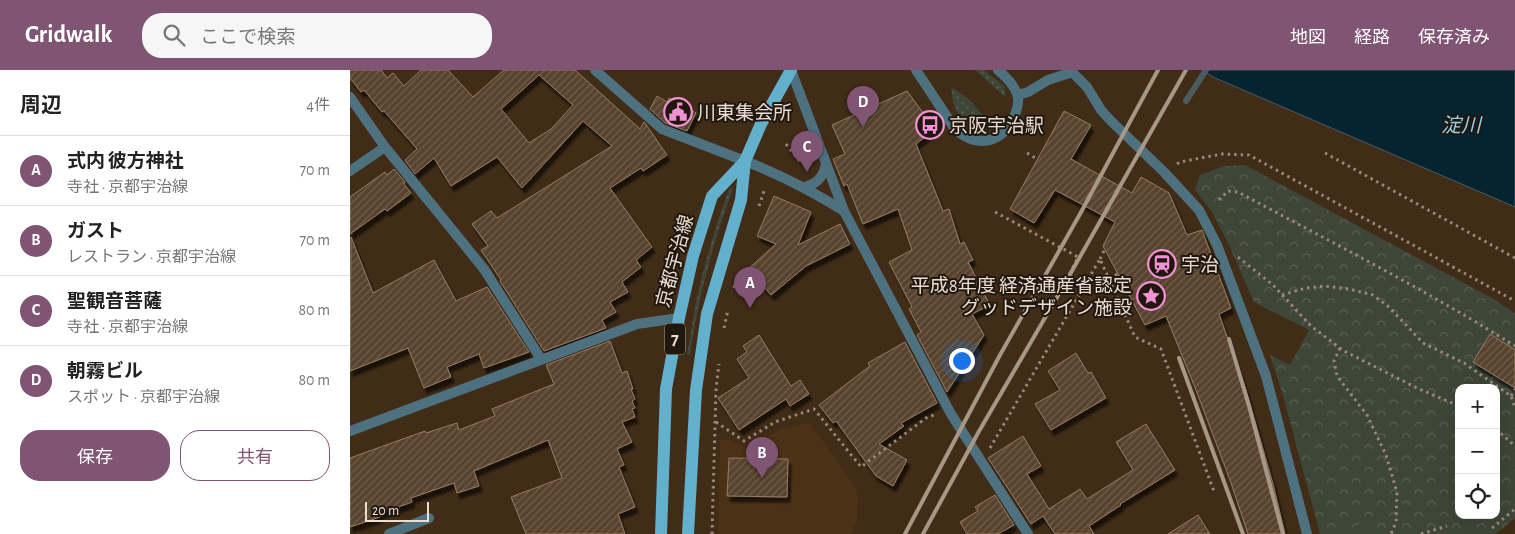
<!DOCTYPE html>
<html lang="ja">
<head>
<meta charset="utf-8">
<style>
  body { margin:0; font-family:"Alegreya Sans","Noto Sans JP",sans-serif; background:#f6f6f6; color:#222 }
  .controls { position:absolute; right:15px; bottom:15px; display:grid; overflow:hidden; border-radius:10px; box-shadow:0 5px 20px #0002 }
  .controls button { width:45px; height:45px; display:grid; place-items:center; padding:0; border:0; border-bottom:1px solid #e0e0e0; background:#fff; color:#222; font:25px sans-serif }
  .scale { position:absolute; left:15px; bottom:12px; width:64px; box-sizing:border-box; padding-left:5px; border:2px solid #eaddd1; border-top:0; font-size:14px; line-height:18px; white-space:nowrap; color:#eaddd1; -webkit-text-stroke:4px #20170e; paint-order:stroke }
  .you { position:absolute; left:611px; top:290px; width:18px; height:18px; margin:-12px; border:4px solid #fff; border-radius:50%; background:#1a73e8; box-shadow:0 0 0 8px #1a73e833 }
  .badge { display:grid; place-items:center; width:32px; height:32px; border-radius:50%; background:#805473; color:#fff; font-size:16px; font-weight:700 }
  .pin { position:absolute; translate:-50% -41px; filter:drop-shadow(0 1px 2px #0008) }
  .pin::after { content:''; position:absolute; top:26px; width:18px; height:15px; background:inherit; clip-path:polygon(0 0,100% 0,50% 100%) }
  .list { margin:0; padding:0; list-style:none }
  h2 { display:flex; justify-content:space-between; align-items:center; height:65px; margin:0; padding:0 20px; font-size:21px }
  h2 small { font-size:16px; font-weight:400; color:#767676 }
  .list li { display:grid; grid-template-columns:32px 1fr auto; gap:15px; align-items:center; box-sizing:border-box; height:70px; padding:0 20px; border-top:1px solid #e0e0e0 }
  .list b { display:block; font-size:19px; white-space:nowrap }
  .list p { margin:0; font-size:16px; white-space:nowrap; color:#767676 }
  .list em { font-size:16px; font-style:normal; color:#767676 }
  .actions { display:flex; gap:10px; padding:15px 20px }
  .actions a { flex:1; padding:11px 0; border:1px solid #805473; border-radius:20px; text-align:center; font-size:18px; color:#805473 }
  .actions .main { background:#805473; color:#fff }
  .icon { flex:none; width:28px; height:28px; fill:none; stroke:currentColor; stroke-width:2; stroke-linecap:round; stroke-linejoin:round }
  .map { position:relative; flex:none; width:1165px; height:464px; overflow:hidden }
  header { display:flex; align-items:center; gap:30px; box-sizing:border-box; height:70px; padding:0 25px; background:#805473; color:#fff }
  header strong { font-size:24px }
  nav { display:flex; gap:28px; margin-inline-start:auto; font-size:18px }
  .search { width:350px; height:45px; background:#f6f6f6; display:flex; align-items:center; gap:12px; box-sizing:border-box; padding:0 18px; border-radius:20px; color:#767676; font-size:19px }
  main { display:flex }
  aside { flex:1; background:#fff }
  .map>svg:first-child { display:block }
  .built { fill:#4b3217 }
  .grass { fill:url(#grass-dots) }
  .park { fill:url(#park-crowns); fill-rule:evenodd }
  .garden { fill:#3e4638 }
  .water { fill:#052430; stroke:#4a5c60 }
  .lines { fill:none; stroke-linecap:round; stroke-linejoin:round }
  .stream { stroke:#4a5c60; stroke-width:6 }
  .building { fill:url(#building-hatch); stroke:#947c66; fill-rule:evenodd; filter:url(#shadow) }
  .path { stroke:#998878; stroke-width:3; stroke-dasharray:2.5 4; stroke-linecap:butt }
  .lane { stroke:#4e717f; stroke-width:10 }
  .street { stroke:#4e717f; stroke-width:10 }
  .primary { stroke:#63b0cd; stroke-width:12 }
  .rail { stroke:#a79787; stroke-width:4 }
  .labels { text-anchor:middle; stroke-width:4; stroke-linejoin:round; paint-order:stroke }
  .shield { fill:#20170e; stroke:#ada296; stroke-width:1 }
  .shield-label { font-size:18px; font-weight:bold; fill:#eaddd1 }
  .poi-label { font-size:19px; fill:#eaddd1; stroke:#20170e; text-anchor:start }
  .street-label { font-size:19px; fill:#eaddd1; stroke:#20170e }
  .water-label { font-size:20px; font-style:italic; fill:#93cfe9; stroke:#20170e }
</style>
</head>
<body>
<header>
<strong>Gridwalk</strong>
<div class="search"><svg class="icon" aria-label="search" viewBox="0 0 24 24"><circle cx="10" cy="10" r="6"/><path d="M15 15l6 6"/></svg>ここで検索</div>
<nav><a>地図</a><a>経路</a><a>保存済み</a></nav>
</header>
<main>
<aside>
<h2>周辺<small>4件</small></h2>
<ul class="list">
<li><span class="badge">A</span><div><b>式内 彼方神社</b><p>寺社 · 京都宇治線</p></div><em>70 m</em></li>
<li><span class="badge">B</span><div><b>ガスト</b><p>レストラン · 京都宇治線</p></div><em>70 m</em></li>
<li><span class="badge">C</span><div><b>聖観音菩薩</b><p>寺社 · 京都宇治線</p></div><em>80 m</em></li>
<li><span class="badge">D</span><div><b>朝霧ビル</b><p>スポット · 京都宇治線</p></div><em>80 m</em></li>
</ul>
<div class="actions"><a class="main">保存</a><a>共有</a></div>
</aside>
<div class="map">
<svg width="1165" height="464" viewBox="0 0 1165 464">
  <defs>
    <pattern id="grass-dots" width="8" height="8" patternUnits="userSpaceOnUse" patternTransform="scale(1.25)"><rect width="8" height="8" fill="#3e4638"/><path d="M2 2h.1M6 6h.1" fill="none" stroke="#5a6054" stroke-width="1.8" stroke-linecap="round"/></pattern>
    <pattern id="park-crowns" width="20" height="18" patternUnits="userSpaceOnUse" patternTransform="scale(1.25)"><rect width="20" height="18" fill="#3e4638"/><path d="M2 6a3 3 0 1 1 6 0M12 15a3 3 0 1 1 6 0" fill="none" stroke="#5a6054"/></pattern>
    <pattern id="building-hatch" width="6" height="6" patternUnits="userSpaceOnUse" patternTransform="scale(1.25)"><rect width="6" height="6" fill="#58432e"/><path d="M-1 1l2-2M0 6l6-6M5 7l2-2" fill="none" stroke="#705e4b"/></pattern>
    <filter id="shadow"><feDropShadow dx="3" dy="5.5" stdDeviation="1" flood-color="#0009"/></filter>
  </defs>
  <rect width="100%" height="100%" fill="#402c17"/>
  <path class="built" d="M 460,353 L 508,421 L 507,451 L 501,464 L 368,464 L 370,369 L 381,371 L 398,379 L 430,359 Z"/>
  <path class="grass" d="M 625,0 L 634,0 L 654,16 L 656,25 L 654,26 Z
    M 603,18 L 620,30 L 638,52 C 630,54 625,55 618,51 C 603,44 604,34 601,19 Z
    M 381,117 L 383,119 C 363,173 348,228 340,285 L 337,285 L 345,237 L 353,202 L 367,153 L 379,119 Z"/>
  <path class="park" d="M 895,95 L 1142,228 L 1165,243 L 1165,448 L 1146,464 L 970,464 L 933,326 L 920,285 L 940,295 L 959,260 L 904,232 L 879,175 L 862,142 L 845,120 L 850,105 L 874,96 ZM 1109,318 L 1146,318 L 1146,445 L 1109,445 Z"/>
  <path class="garden" d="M 1013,454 L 1018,457 L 1022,464 L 999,464 C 1002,457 1005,455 1013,454 Z"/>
  <path class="water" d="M 852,0 L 1165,0 L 1165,137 L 863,7 Z"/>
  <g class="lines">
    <path class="stream" d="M 836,31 L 856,0"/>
  </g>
  <path class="building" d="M 0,0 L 31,0 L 37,8 L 43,3 L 54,16 L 71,0 L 98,0 L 123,27 L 154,0 L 225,0 L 290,59 L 294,52 L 295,53 L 317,85 L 293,101 L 291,98 L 260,118 L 302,177 L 286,190 L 291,197 L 272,212 L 278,222 L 260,232 L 266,242 L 252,250 L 256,258 L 194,281 L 150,211 L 151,210 L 131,180 L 138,176 L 122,154 L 141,141 L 147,148 L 262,76 L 233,51 L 172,118 L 147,87 L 101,116 L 84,88 L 65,104 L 55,90 L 67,79 L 34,41 L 32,42 L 14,20 L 11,22 L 0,8 ZM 189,5 L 223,35 L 201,59 L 179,73 L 151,39 Z
    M 557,21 L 585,59 L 566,74 L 593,141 L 599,139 L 610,174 L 614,172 L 623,190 L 618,192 L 640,235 L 622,244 L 634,265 L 597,322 L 567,265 L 571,262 L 559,239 L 562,237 L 539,192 L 562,180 L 548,139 L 513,154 L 497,114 L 494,116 L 483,89 L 495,84 L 482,55 Z
    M 307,26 L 317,32 L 319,28 L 346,43 L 337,61 L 315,53 L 300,39 Z
    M 714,41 L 741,55 L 721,89 L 782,123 L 791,107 L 819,123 L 837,165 L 852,160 L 881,238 L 869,244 L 895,317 L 923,414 L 935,464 L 898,464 L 880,410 L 846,320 L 816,246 L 795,255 L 753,176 L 765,152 L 705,120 L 684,153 L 660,139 Z
    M 44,99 L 55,112 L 54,114 L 61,123 L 37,141 L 35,139 L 0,164 L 0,127 L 35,102 L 37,105 Z
    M 424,126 L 461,142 L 448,175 L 490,154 L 500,174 L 456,196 L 421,225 L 398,199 L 426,174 L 407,166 Z
    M 1,167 L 23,223 L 84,190 L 106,231 L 137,217 L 179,282 L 134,298 L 129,284 L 97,297 L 101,307 L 74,318 L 58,278 L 0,301 Z
    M 1140,264 L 1165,280 L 1165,318 L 1123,292 Z
    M 409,265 L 441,316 L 450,310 L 459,324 L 440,336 L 436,329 L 389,360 L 368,328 L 399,308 L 387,289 L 397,282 L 393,276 Z
    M 260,271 L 272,303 L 277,301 L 283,319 L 281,319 L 285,329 L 282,331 L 285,338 L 282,339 L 285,347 L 272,352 L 282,372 L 267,379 L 274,395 L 269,397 L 285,437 L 268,444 L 275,464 L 176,464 L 161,427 L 212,408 L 198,370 L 124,401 L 129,416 L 107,423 L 104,413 L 61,428 L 62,432 L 29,444 L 30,447 L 0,457 L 0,388 L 75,361 L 76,363 L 107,353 L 109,360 L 145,346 L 142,339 L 204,314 L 196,295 Z
    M 555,272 L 587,333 L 551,353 L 554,356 L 529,374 L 557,390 L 543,416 L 526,406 L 486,351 L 483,353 L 469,335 L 520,296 L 518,293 Z
    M 726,283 L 738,303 L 741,302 L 756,328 L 701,360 L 685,334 L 710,320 L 698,301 Z
    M 796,354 L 825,400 L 770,434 L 771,435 L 739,456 L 744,464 L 705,464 L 693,446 L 681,454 L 638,388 L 673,366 L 691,396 L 677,404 L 699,439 L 730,419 L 737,429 L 783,400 L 766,372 Z
    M 379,388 L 438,389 L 437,427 L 377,426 Z
    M 645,425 L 664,455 L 648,464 L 617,464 L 610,452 L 628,441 L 625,437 Z
    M 848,445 L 860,464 L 818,464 Z"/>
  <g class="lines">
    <path class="path" d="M 436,74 L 452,94
      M 677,83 L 687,89
      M 975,83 L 1165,188
      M 827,94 L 830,92 L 872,84 L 899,85 L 1165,231
      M 869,130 L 878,121 L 888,122 C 981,172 1076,220 1165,276
      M 409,136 L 415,118
      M 645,142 L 728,187 L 718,207 L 734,216
      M 888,187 L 923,215 L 961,256 L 994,281 L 1067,318 L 1109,336
      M 750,189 L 755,179
      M 759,208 L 768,204
      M 383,216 L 400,223
      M 932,225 L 956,218 L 975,216 L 999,219 L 1023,225 L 1039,237 L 1073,273 L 1114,293 L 1161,326 L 1165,338
      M 374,258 L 378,240
      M 990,278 L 984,291 L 987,306 L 1017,345 L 1036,385 L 1047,422 L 1046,452 L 1041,464
      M 1161,326 L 1165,319
      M 366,352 L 394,371 L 425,352 L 464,339 L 511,397 L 576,348 L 584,345
      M 1146,359 L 1165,376
      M 640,378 L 750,189 L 785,267 L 811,279 L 865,424
      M 1142,458 L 1165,439
      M 362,464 L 366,319 L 369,294
      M 1071,464 L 1097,456"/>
    <path class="lane" d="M 245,0 L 312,59 L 395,91"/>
    <path class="street" d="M 441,0 L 494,141 L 601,344 L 678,464
      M 566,0 L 605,59 C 627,79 652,73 664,47 C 667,40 670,31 667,24 C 664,15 655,6 648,0
      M 720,0 L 737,17 L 751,40 L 761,51 L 814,102 L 849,140 L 867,175 L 916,306 L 957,464
      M 668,25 L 678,22 L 698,10 L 723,2
      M 0,27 L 35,77 L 134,199 L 191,289
      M 395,91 C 431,105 462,121 494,141
      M 0,101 L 35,77
      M 455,117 C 468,113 473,107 476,94
      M 0,361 L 287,254 L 329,248
      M 39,464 L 79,448"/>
    <path class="primary" d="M 311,464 L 316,319 L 329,248 L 343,186 L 362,126 L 395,91
      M 338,464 L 346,320 L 357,244 L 391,130 L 395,91 L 411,54 L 441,0"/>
    <path class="rail" d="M 879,269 L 899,336 L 933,464
      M 829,288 L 893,464
      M 555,464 L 650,285 L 730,144 L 808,0
      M 573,464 L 628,363 L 710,222 L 836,0"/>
  </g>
  <defs>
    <symbol id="civic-ring" viewBox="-11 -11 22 22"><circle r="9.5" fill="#20170e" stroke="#f391d5" stroke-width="1.5"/><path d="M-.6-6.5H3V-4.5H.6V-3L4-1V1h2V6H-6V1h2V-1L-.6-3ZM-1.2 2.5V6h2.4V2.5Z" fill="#f391d5"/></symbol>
    <symbol id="bus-ring" viewBox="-11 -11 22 22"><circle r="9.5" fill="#20170e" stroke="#f391d5" stroke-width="1.5"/><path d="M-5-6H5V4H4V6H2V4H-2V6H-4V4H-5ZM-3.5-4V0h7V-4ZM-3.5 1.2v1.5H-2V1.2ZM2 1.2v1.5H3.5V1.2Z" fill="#f391d5"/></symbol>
    <symbol id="station-ring" viewBox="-11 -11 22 22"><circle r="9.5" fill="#20170e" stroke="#f391d5" stroke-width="1.5"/><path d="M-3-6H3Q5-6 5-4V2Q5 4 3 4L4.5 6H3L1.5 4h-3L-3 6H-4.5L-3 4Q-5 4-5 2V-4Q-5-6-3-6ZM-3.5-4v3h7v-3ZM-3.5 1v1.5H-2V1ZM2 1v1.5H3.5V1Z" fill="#f391d5"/></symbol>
    <symbol id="sight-ring" viewBox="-11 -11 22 22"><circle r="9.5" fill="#20170e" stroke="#f391d5" stroke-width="1.5"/><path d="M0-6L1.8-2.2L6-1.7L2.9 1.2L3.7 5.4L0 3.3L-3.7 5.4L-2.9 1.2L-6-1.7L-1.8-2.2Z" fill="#f391d5"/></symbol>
  </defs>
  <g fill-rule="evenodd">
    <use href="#civic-ring" x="312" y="26" width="32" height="32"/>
    <use href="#bus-ring" x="564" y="39" width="32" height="32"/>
    <use href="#station-ring" x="796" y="178" width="32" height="32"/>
    <use href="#sight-ring" x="785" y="210" width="32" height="32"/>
  </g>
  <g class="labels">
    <rect class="shield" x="315" y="253.5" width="20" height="31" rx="4"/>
    <g class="shield-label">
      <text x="325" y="275">7</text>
    </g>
    <g class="poi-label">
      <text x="347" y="49">川東集会所</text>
      <text x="599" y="62">京阪宇治駅</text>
      <text x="831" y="201">宇治</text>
      <text x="782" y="222" text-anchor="end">平成8年度 経済通産省認定<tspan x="782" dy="22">グッドデザイン施設</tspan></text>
    </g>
    <g class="street-label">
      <text transform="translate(324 191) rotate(-75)" y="7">京都宇治線</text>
    </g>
    <g class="water-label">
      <text x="1111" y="62">淀川</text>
    </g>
  </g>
</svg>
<div class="controls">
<button>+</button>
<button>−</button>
<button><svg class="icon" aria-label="locate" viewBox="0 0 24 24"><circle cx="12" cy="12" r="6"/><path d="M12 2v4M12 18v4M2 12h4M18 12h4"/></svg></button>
</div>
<div class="scale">20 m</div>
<div class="you"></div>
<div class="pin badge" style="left:400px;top:238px">A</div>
<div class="pin badge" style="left:412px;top:408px">B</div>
<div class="pin badge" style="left:457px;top:102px">C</div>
<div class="pin badge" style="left:513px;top:57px">D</div>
</div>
</main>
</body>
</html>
